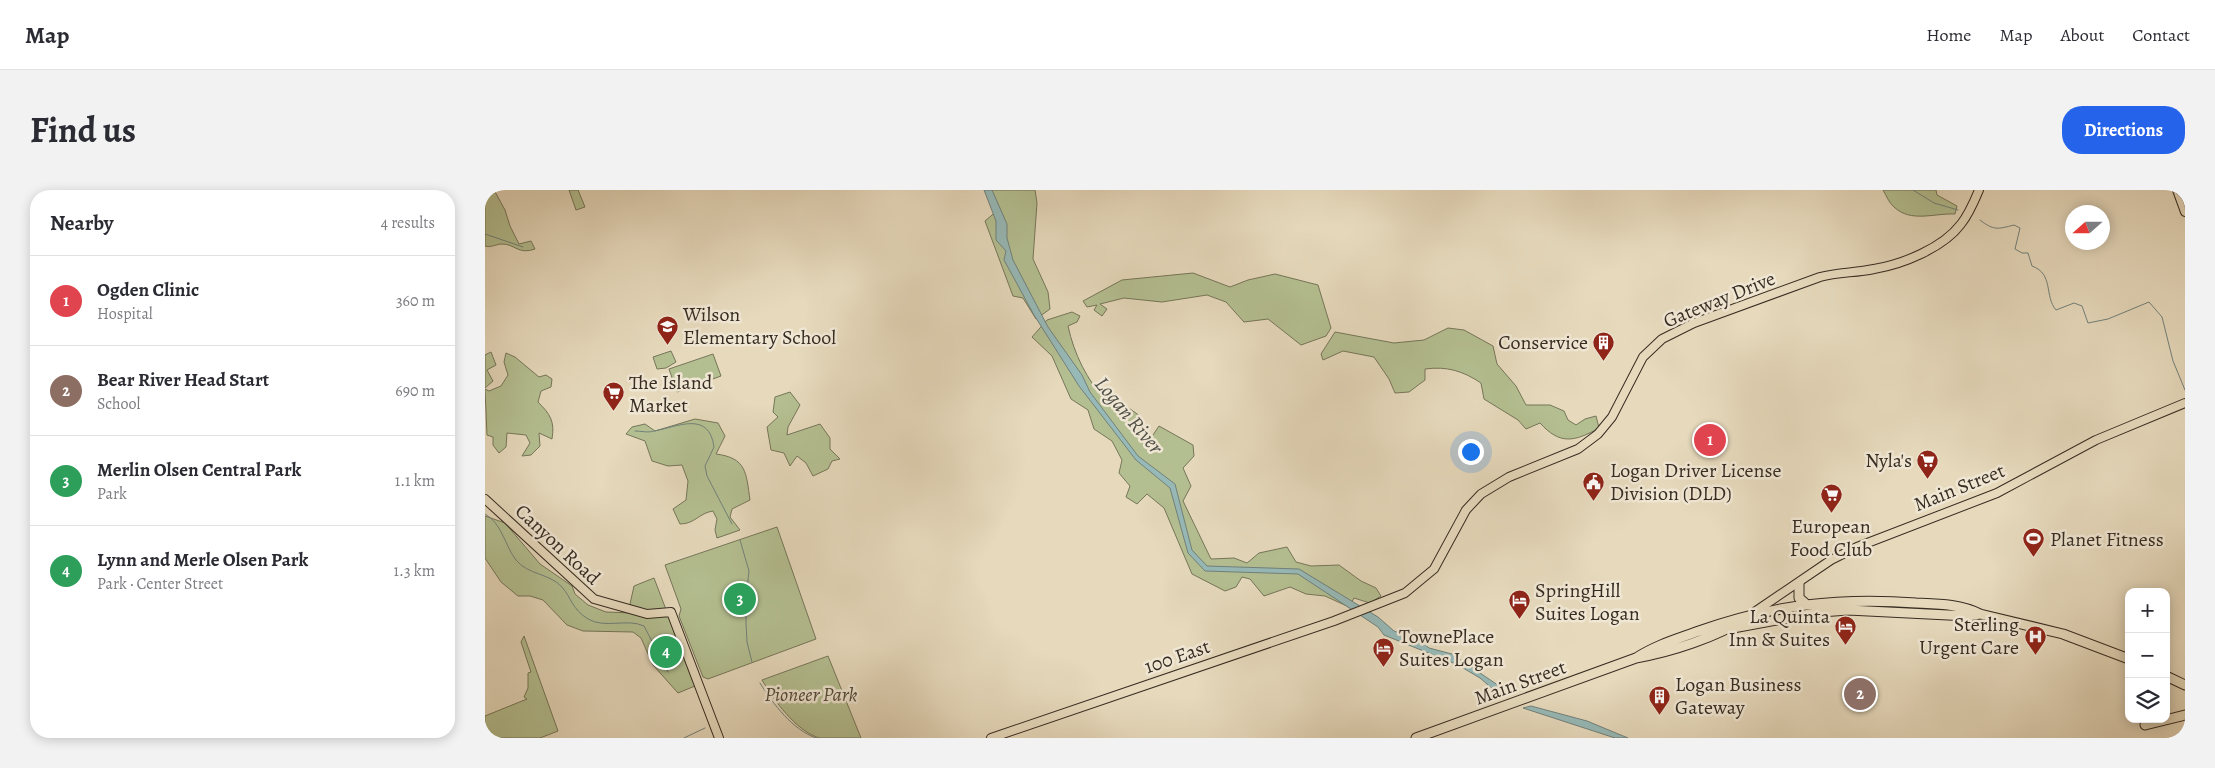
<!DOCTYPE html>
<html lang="en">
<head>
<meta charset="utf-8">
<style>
  body { margin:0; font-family:Alegreya,serif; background:#f2f2f3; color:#2b2b33 }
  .controls { position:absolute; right:15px; bottom:15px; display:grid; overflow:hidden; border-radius:10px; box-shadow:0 2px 12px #0003 }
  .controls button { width:45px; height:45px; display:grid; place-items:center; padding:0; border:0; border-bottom:1px solid #e1e1e2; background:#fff; color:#2b2b33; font:25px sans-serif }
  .compass { position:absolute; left:1580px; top:15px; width:45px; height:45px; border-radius:50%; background:#fff; box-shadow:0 2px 12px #0003; rotate:249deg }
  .you { position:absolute; left:985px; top:261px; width:18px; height:18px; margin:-12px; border:4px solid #fff; border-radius:50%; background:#1a73e8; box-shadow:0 0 0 8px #1a73e833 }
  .badge { display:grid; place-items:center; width:32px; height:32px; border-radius:50%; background:#2563eb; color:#fff; font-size:16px; font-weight:700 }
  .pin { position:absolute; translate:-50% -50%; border:2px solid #fff; box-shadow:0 1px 5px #0006 }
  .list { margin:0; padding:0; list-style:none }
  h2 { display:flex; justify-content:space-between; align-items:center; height:65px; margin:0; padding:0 20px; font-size:21px }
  h2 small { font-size:16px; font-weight:400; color:#7c7c81 }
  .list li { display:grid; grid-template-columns:32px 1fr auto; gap:15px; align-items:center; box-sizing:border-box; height:90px; padding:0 20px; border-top:1px solid #e1e1e2 }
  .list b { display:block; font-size:19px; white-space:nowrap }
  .list p { margin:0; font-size:16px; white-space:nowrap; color:#7c7c81 }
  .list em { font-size:16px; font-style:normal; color:#7c7c81 }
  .icon { flex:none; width:28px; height:28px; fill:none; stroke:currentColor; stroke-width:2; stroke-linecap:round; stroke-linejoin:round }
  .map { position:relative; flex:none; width:1700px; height:548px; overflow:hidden; border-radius:20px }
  header { display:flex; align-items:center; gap:30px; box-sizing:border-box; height:70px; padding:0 25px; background:#fff; border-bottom:1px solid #e1e1e2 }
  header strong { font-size:24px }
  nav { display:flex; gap:28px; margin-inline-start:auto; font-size:18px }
  .intro { display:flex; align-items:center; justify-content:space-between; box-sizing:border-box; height:120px; padding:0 30px }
  h1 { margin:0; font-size:35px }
  .button { padding:12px 22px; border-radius:20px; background:#2563eb; color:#fff; font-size:18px; font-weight:700 }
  main { display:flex; gap:30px; padding:0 30px }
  aside { flex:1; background:#fff; border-radius:20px; box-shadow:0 2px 12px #0003 }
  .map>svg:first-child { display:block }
  .green { fill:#b4bf91; stroke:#76765a }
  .water { fill:#97b9b7; stroke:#71817b }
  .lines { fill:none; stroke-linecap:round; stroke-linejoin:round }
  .stream { stroke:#71817b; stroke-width:1 }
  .major-casing { stroke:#372c22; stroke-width:10 }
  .highway-casing { stroke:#372c22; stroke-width:11 }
  .major { stroke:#e6d9bc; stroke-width:8 }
  .highway { stroke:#e6d9bc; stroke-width:9 }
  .labels { text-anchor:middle; stroke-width:5; stroke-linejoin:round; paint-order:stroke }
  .street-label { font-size:20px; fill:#372c22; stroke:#efe6d3 }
  .poi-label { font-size:20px; fill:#372c22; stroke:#efe6d3; text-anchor:start }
  .park-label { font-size:20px; font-style:italic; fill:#504938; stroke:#efe6d3 }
  .water-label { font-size:21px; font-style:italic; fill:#4f4f47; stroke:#efe6d3 }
</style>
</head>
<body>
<header>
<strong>Map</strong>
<nav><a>Home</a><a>Map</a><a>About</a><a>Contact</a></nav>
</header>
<div class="intro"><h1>Find us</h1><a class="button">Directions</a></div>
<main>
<aside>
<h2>Nearby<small>4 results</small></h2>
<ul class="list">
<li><span class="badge" style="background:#e0444e">1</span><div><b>Ogden Clinic</b><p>Hospital</p></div><em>360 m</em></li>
<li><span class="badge" style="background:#8d6e63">2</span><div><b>Bear River Head Start</b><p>School</p></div><em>690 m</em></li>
<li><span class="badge" style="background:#2e9e5b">3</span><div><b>Merlin Olsen Central Park</b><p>Park</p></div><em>1.1 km</em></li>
<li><span class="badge" style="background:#2e9e5b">4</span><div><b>Lynn and Merle Olsen Park</b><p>Park · Center Street</p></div><em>1.3 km</em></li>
</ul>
</aside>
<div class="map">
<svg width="1700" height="548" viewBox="0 0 1700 548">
  <rect width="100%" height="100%" fill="#e6d9bc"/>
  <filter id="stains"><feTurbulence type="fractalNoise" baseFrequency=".004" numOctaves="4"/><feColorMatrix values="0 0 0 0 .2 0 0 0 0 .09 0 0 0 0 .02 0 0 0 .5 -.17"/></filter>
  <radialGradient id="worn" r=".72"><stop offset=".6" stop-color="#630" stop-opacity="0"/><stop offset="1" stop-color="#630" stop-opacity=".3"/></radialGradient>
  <path class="green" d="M 0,0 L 9,0 L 20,20 L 25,36 L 34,54 L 46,51 L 50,59 C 33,65 30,54 17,54 C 11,54 6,58 0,56 Z
    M 84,0 L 93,0 L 100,17 L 91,20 Z
    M 506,0 L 550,0 L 552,13 L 548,69 L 563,102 L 565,119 L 551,129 L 538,108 L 528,106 L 500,31 L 513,20 Z
    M 1398,0 L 1451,0 L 1452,5 L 1472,16 L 1470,24 C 1449,23 1426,33 1409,17 C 1404,13 1401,5 1398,0 Z
    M 708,83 L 745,97 L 763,90 L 790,84 L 833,95 L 846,138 L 841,146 L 816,155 L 783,129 L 759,132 L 741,112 L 722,105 L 677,112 L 639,108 L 615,114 L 622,119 L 617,126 L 609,120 L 612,115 L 602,117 L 598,111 L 637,90 Z
    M 587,122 L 595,126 L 592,132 L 583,136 C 589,164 602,190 621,211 L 631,209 L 655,226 L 661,245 L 666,248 L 674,236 L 708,255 L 709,266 L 698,278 L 706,296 L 698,311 L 726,369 L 749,368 L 762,373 L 774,363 L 802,357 L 811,372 L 826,376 L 854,375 L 876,391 L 891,398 L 896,406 L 885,413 L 869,408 L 864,417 L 840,406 L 821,404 L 805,397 L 779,406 L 765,389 L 757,387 L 751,397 L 740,401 L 707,384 L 679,318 L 662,304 L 652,314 L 641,307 L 645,296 L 634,283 L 637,270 L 627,251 L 609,239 L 603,220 L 586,209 L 567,166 L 547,147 L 562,130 Z
    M 963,138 L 979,140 L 1008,156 L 1012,174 L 1031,196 L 1041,215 L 1065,215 L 1079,221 L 1083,230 L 1091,235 L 1100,229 L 1111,226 L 1114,238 C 1089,252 1075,255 1055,233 L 1041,239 L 1033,230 L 999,209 L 996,193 C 978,181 962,176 940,179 L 940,190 L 924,202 L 910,203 L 904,189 L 889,167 L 858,161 L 838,170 L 836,164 L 850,142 L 909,153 L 939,150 Z
    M 186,161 L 191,172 L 181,178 L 172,179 L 168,167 Z
    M 6,162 L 11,175 L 2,180 L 8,191 L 0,198 L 0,165 Z
    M 21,163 L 30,167 L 54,187 L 61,185 L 67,189 L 66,197 L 56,201 L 53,212 C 65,224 70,231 67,249 L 54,243 L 55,256 L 46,265 L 37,266 L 45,253 L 41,245 L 22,243 L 21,257 L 14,263 L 8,255 L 8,247 L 2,245 L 0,199 L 4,201 L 16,196 L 23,185 L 19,172 Z
    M 228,164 L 236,186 L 192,202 L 184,179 Z
    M 305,202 L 315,215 L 303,237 L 302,245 L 335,234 L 345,248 L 345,259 L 355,269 L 347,271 L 343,279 L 328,286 L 321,273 L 312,266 L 305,276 L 299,263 L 286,260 L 282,237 L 293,227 L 288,222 L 290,207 Z
    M 210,229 L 233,233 L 240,246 L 231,264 C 262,268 261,283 265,310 L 247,319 L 245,327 L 255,340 L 232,348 L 230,340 L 232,329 L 228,321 C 214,323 210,334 195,334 L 188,319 L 201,310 L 203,291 L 197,275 L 183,276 L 167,271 L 160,251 L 141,244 L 147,237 L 160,234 L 170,241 Z
    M 0,326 L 20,333 L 55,374 L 87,396 L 90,404 L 103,415 L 121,422 L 148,423 L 145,414 L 149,396 L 169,388 L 210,496 L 193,503 L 168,475 L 156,448 L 148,442 L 98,441 L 82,435 L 58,410 L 45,406 L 33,406 L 16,392 L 0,368 Z
    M 292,337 L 331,449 L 223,489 L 218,487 L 194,426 L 196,419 L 180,375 Z
    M 39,446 L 73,541 L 55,548 L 0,548 L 0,526 L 42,509 L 39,507 L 43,498 L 43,483 L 46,482 L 36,452 Z
    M 343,466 L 376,548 C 364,548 345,548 334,548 C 310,540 289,510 277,490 Z"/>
  <path class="water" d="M 499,0 L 507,0 L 522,34 L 522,48 L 528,70 L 563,137 L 597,185 L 605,202 L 653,266 L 690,294 L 707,360 L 722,376 L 814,379 L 893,427 L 909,441 L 936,451 L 944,458 L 967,464 L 1026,504 L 1017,507 L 995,488 L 973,475 L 899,445 L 893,437 L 813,384 L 720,381 L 703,363 L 685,298 L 651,270 L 594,196 L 549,125 L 519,70 L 521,61 L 511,50 L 511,31 Z
    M 1046,516 L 1102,531 L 1143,548 L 1130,548 L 1038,518 Z"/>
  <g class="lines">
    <path class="stream" d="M 1428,0 L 1449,13 L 1473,20
      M 0,8 L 6,5 L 7,0
      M 1495,30 C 1509,41 1513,39 1529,35 L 1535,38 L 1530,59 L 1537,63 L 1543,63 L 1547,76 C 1569,84 1559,106 1571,120 L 1589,113 L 1597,116 L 1603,133 L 1623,129 L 1664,112 L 1677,127 L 1688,171 L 1700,200
      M 0,44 L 38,57
      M 150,241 C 156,241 163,243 169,241 C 192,237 224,220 229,257 L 220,276 L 222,286 L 247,334
      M 0,324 C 17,333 20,356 31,370 C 43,385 64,383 77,397 C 87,409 87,419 103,429 C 120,439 142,428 159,436 L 183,482
      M 255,350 L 264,381 L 261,408 L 261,433 L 262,452 L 267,472
      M 275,493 C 288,514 308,540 331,548
      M 199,548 L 220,538"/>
    <defs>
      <path id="major" d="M 1692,0 L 1700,22
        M 0,309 L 109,409 L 162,424 L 186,422 L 234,548
        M 1268,423 L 1346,370 L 1372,357 L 1512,303 L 1611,250 L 1700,213
        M 506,548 L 849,431 L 920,403 L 949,379 L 981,320 L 996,304 L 1024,287 L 1093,259 L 1113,244 L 1127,227 L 1158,167 L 1177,149 L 1209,133 L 1335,87 C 1353,82 1370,83 1389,79 C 1418,74 1458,58 1476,34 C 1484,24 1489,12 1494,0"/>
      <path id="highway" d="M 1314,393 L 1314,408 L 1322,415
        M 1248,438 L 1336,422 L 1363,420 L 1483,426 L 1495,424
        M 1151,468 C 1171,455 1192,449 1214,441 C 1287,415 1354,407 1431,413 C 1453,414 1475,414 1495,424 L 1578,444 L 1644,469
        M 1681,486 L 1700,495
        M 1660,535 L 1700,525
        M 931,548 L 1151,468 C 1186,462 1232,447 1261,428"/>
    </defs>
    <use href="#major" class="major-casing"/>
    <use href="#highway" class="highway-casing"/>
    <use href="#major" class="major"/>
    <use href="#highway" class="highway"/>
  </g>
  <defs>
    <symbol id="school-pin" viewBox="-11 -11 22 30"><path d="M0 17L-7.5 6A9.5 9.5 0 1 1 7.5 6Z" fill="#8f2418" stroke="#efe6d3"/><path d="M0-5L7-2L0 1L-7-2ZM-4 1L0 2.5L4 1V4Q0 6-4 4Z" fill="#fff"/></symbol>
    <symbol id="building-pin" viewBox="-11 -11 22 30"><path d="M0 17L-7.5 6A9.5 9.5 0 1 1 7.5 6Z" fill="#8f2418" stroke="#efe6d3"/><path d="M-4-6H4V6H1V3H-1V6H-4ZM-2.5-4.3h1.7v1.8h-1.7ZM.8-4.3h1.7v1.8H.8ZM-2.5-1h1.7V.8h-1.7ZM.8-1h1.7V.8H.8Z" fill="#fff"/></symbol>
    <symbol id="supermarket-pin" viewBox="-11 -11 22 30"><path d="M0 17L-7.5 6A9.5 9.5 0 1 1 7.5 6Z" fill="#8f2418" stroke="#efe6d3"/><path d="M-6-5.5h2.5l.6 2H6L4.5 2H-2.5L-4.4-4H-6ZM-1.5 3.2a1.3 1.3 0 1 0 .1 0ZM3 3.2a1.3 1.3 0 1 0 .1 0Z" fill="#fff"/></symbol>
    <symbol id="civic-pin" viewBox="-11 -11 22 30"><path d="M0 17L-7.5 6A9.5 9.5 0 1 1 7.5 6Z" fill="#8f2418" stroke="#efe6d3"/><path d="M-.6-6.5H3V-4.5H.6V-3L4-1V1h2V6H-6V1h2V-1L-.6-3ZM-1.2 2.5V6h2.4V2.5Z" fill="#fff"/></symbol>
    <symbol id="stadium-pin" viewBox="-11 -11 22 30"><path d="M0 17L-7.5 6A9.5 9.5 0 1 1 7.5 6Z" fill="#8f2418" stroke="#efe6d3"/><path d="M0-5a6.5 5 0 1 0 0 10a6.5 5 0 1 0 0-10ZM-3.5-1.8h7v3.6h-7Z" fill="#fff"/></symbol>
    <symbol id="hotel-pin" viewBox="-11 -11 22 30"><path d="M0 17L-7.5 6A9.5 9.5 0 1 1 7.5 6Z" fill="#8f2418" stroke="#efe6d3"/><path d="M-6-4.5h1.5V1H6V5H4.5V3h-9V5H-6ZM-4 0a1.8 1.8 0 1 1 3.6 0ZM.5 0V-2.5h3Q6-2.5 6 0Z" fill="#fff"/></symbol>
    <symbol id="hospital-pin" viewBox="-11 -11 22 30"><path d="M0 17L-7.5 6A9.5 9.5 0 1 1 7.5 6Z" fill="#8f2418" stroke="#efe6d3"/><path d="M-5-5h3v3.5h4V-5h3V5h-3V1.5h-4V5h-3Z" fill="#fff"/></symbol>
  </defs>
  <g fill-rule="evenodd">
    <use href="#school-pin" x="170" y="124" width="25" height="34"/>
    <use href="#building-pin" x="1106" y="140" width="25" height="34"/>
    <use href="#supermarket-pin" x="116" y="190" width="25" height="34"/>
    <use href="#supermarket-pin" x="1430" y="258" width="25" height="34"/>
    <use href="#civic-pin" x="1096" y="280" width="25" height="34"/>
    <use href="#supermarket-pin" x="1334" y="292" width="25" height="34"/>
    <use href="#stadium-pin" x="1536" y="336" width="25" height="34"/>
    <use href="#hotel-pin" x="1022" y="398" width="25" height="34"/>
    <use href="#hotel-pin" x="1348" y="424" width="25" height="34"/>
    <use href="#hospital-pin" x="1538" y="434" width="25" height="34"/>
    <use href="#hotel-pin" x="886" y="446" width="25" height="34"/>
    <use href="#building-pin" x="1162" y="494" width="25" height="34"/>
  </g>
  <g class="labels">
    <g class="street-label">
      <text transform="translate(1234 109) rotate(-22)" y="7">Gateway Drive</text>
      <text transform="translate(1474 297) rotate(-22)" y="7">Main Street</text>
      <text transform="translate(73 354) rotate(43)" y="7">Canyon Road</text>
      <text transform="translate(692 466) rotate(-19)" y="7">100 East</text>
      <text transform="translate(1035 492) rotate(-20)" y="7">Main Street</text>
    </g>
    <g class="poi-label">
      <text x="198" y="131">Wilson<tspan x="198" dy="23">Elementary School</tspan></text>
      <text x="1103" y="159" text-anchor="end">Conservice</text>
      <text x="144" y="199">The Island<tspan x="144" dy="23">Market</tspan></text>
      <text x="1427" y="277" text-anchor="end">Nyla's</text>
      <text x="1125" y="287">Logan Driver License<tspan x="1125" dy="23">Division (DLD)</tspan></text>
      <text x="1346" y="343" text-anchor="middle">European<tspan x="1346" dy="23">Food Club</tspan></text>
      <text x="1565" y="356">Planet Fitness</text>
      <text x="1050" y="407">SpringHill<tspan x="1050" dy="23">Suites Logan</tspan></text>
      <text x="1345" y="433" text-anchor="end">La Quinta<tspan x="1345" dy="23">Inn &amp; Suites</tspan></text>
      <text x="1534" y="441" text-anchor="end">Sterling<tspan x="1534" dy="23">Urgent Care</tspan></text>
      <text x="914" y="453">TownePlace<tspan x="914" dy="23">Suites Logan</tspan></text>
      <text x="1190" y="501">Logan Business<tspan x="1190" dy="23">Gateway</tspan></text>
    </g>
    <g class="park-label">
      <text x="326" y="511">Pioneer Park</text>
    </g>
    <g class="water-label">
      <text transform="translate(644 225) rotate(50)" y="7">Logan River</text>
    </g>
  </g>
  <rect width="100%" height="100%" filter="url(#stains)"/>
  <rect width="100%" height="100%" fill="url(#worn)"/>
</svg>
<div class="controls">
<button>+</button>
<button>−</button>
<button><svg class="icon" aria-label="layers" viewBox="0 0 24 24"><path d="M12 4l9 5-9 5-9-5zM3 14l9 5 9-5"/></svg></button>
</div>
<svg class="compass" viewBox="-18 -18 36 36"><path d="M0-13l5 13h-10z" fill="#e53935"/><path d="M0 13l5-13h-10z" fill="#7c7c81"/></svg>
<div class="you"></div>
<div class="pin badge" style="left:1225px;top:250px;background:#e0444e">1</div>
<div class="pin badge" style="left:1375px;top:504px;background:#8d6e63">2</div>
<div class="pin badge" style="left:255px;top:409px;background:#2e9e5b">3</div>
<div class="pin badge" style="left:181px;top:462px;background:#2e9e5b">4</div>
</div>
</main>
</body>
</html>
